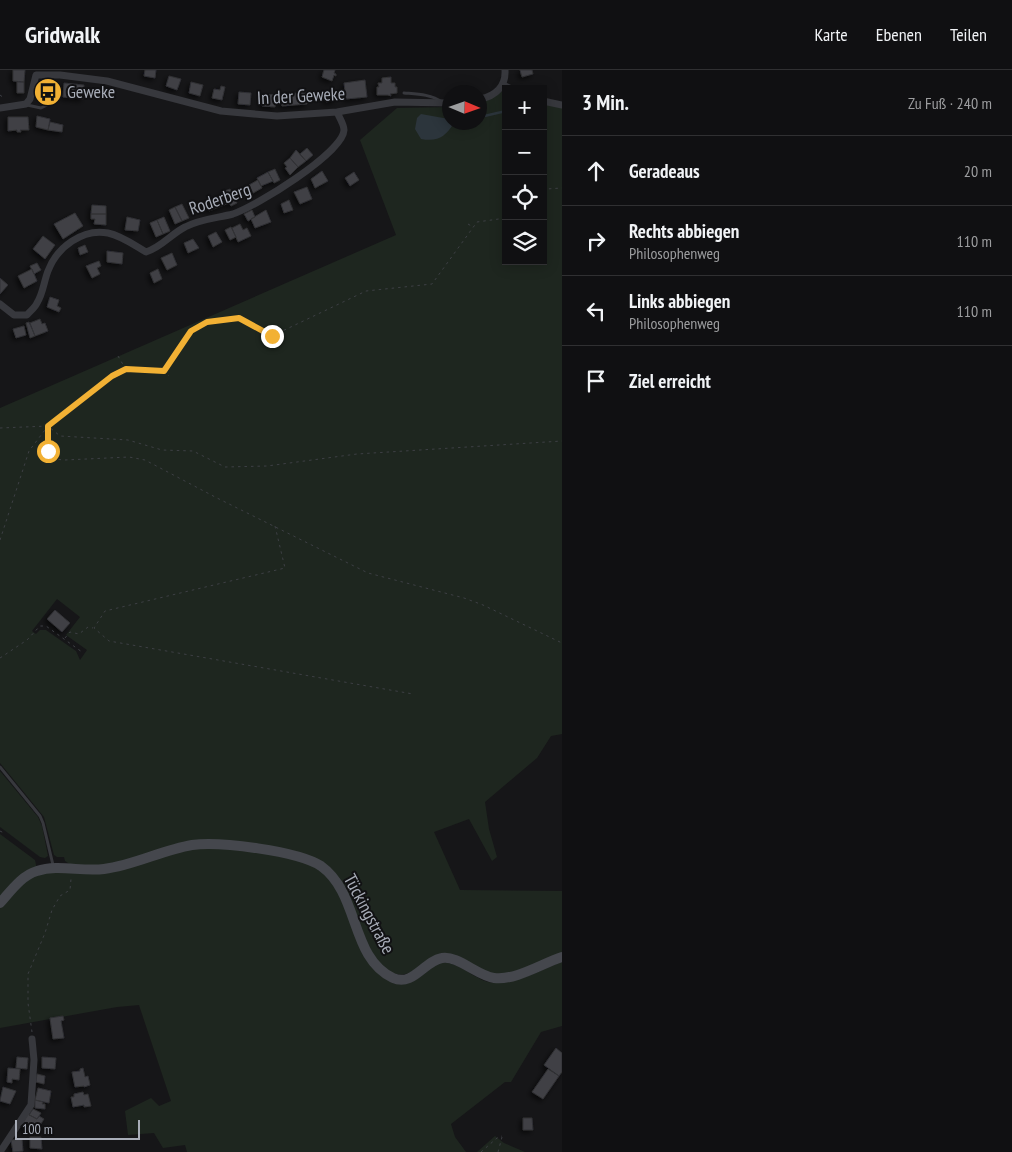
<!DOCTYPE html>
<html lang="de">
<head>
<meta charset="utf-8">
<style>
  body { margin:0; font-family:"PT Sans Narrow",sans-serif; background:#19191b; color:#f1f3f6 }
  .controls { position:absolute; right:15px; top:15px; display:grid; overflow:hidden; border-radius:0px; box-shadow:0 2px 12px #0003 }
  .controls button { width:45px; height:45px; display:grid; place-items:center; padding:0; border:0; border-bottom:1px solid #303032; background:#101012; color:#f1f3f6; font:25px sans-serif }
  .compass { position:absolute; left:442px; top:15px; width:45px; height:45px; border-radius:50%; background:#101012; box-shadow:0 2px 12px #0003; rotate:92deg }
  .scale { position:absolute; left:15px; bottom:12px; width:125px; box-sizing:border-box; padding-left:5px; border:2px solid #a8adb8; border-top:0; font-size:14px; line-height:18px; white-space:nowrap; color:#a8adb8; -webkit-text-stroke:4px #111113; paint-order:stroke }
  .stop { position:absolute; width:15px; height:15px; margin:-11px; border:4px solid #f2b134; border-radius:50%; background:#fff }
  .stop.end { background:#f2b134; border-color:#fff; box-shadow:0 1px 5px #0008 }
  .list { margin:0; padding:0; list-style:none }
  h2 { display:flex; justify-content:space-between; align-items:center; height:65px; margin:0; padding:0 20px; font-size:21px }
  h2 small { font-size:16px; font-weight:400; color:#9c9d9f }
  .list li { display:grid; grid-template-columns:32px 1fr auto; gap:15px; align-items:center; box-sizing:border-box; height:70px; padding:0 20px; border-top:1px solid #303032 }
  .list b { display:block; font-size:19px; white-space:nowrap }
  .list p { margin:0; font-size:16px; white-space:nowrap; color:#9c9d9f }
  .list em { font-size:16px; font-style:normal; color:#9c9d9f }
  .icon { flex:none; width:28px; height:28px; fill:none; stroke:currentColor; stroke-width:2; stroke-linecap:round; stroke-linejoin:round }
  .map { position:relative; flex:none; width:562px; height:1082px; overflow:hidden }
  header { display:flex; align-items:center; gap:30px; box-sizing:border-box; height:70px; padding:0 25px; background:#101012; border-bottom:1px solid #303032 }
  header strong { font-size:24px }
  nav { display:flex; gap:28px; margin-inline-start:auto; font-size:18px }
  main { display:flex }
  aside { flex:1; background:#101012 }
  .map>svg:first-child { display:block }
  .green { fill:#1e261f; fill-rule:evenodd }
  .water { fill:#2c353c }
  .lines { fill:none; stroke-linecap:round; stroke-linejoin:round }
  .stream { stroke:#2c353c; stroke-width:2.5 }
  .building { fill:#404145; stroke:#303034; filter:url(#shadow) }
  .path { stroke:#3d3f44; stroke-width:1; stroke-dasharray:2.5 4; stroke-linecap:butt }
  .lane { stroke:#37383d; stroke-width:3 }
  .street { stroke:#37383d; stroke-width:7 }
  .secondary { stroke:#45474d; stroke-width:10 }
  .route { stroke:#f2b134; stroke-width:6 }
  .labels { text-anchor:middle; stroke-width:4; stroke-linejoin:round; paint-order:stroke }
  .poi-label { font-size:18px; fill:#a8adb8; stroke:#111113; text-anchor:start }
  .street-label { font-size:18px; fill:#a8adb8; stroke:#111113 }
</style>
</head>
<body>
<header>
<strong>Gridwalk</strong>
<nav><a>Karte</a><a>Ebenen</a><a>Teilen</a></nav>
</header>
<main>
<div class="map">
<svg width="562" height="1082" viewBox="0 0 562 1082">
  <defs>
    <filter id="shadow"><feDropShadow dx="-2.5" dy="2.5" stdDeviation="2.5" flood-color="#0009"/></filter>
  </defs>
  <rect width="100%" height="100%" fill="#161618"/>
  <path class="green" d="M 506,20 L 506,191 L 543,191 L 543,33 L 562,37 L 562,664 L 551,666 L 537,688 L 485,732 L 489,759 L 497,787 L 492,791 L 469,749 L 434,762 L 460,820 L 562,821 L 562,883 C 542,891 510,909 489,903 C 475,899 462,888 447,885 C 433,883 424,895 413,901 C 377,921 357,850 350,827 L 346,828 C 358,861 361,884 391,907 L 390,912 C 410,920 422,905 438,893 C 456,889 471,907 488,912 C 510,917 541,900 562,892 L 562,956 L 541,962 L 511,1012 L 505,1012 L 451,1054 L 455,1067 L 466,1082 L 187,1082 L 185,1075 L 163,1078 L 154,1063 L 128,1065 L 125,1041 L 151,1028 L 159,1036 L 171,1031 L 139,935 L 117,937 L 0,958 L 0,764 L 35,790 L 37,800 L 67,799 L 71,795 L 65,791 L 64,787 L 57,787 L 54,785 L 44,747 L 0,693 L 0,338 L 396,165 L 360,70 L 397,38 L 449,37 L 450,52 L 480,52 L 480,31 ZM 57,529 L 80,547 L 66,565 L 87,580 L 80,590 L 76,581 L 46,560 L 40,560 L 36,564 L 32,561 Z
    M 0,701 L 38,747 L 42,756 L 48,786 L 45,788 L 40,787 L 0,757 Z
    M 495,1066 L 504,1073 L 525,1082 L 477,1082 Z"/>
  <path class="water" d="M 421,44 L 449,49 L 450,52 L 454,53 C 445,67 438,72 421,69 L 415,59 L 417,48 Z"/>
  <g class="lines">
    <path class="stream" d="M 480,47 L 506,41"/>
  </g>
  <path class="building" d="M 13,0 L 25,0 L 24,12 L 13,11 Z
    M 145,0 L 156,0 L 155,8 L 144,6 Z
    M 324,0 L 335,0 L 334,3 L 336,4 L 336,6 L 334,5 L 332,11 L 322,7 Z
    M 520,0 L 532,0 L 533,4 L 522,7 Z
    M 169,6 L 181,9 L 177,20 L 166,16 Z
    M 391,7 L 391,13 L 395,13 L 395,17 L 397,17 L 397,23 L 390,24 L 391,26 L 388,25 L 377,25 L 377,17 L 379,17 L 378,13 L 382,13 L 382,8 Z
    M 365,10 L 367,27 L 346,29 L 344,13 Z
    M 17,12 L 24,12 L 24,23 L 17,23 Z
    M 191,12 L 203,15 L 200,26 L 189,23 Z
    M 64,13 L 84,15 L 83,29 L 63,27 Z
    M 221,16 L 225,17 L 222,30 L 212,28 L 214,19 L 220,20 Z
    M 239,22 L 251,23 L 250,35 L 238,34 Z
    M 307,22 L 307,34 L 282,36 L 281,33 L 286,24 Z
    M 335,22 L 336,30 L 326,32 L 325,23 Z
    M 262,24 L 277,25 L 275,37 L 262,36 Z
    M 37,46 L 50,49 L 48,60 L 36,57 Z
    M 8,47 L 28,47 L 29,60 L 20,60 L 21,62 L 17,62 L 17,60 L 8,61 Z
    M 50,52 L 63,55 L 62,62 L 48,60 Z
    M 307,78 L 313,85 L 306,91 L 300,84 Z
    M 296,80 L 306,91 L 298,97 L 290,88 Z
    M 290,88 L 298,97 L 290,105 L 285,98 L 287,97 L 284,93 Z
    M 275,99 L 280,110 L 274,113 L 268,102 Z
    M 322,101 L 328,111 L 315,118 L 311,109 Z
    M 268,102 L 273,111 L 261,116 L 257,108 Z
    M 354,102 L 359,110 L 350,116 L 345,108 Z
    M 258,110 L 262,118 L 253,123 L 249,115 Z
    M 307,117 L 312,129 L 300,134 L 294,122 Z
    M 230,119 L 237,133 L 231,136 L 229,133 L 232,132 L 229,125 L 226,127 L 224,123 L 225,121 Z
    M 224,123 L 226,127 L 229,125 L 232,132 L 219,137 L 215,128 Z
    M 215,128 L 219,137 L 209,141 L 206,132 Z
    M 289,130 L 293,140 L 284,143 L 281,134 Z
    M 182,134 L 189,148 L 182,151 L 175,137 Z
    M 92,135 L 106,136 L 106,144 L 91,144 Z
    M 175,137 L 182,151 L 175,154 L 169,140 Z
    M 252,140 L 255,147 L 248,151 L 244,144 Z
    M 266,140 L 271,152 L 255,158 L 251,149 Z
    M 75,143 L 83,156 L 63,169 L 54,154 Z
    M 91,144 L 106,144 L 106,155 L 94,154 L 95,149 L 91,149 Z
    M 127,147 L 140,150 L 138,161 L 125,160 Z
    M 164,147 L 170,161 L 163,164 L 157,150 Z
    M 157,150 L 163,164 L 156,167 L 150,153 Z
    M 240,154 L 243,160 L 247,158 L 251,166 L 238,172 L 232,158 Z
    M 231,157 L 236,167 L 230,170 L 225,160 Z
    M 216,162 L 222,172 L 213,177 L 208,166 Z
    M 43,166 L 55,175 L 45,189 L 33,179 Z
    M 193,169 L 199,178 L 188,183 L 184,173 Z
    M 85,175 L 88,182 L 80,185 L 78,178 Z
    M 107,181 L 123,183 L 122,194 L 107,192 Z
    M 172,183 L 177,195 L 167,200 L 161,188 Z
    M 99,191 L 101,196 L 97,198 L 100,204 L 92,208 L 86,196 Z
    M 37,193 L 41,200 L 34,204 L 30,196 Z
    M 32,199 L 37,211 L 24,218 L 18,206 Z
    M 158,199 L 162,209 L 154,213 L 150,203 Z
    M 0,208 L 8,215 L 0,224 Z
    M 50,227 L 59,230 L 57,236 L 61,238 L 59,242 L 47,237 Z
    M 40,249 L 42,254 L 45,253 L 48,261 L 35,266 L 30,253 Z
    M 29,252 L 35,266 L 30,268 L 26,253 Z
    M 24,256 L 26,265 L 16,268 L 13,259 Z
    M 55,540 L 70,553 L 62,562 L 47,549 Z
    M 63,946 L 64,950 L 61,951 L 64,968 L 53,969 L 50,948 Z
    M 556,978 L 562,983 L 562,1002 L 559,1006 L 544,995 Z
    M 17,987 L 28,988 L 27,999 L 16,998 Z
    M 42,987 L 56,988 L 55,999 L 42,998 Z
    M 8,998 L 20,999 L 19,1010 L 12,1009 L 12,1013 L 7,1012 Z
    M 83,998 L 85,1007 L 88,1006 L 90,1015 L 84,1017 L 84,1016 L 75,1017 L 72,1002 L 80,1001 L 80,999 Z
    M 548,999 L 559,1006 L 543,1029 L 532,1022 Z
    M 37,1004 L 45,1006 L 44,1014 L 36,1012 Z
    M 3,1017 L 16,1021 L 10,1034 L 0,1031 Z
    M 38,1018 L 51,1021 L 49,1033 L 35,1030 Z
    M 83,1022 L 84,1025 L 88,1024 L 91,1036 L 84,1037 L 84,1035 L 73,1037 L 71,1027 L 74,1027 L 74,1024 Z
    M 35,1030 L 43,1032 L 42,1034 L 45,1034 L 45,1039 L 35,1038 Z
    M 33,1039 L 41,1043 L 37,1049 L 29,1045 Z
    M 28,1044 L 37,1049 L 39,1046 L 44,1049 L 37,1060 L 33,1057 L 32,1060 L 29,1058 L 27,1060 L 21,1056 Z
    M 523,1048 L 532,1048 L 533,1060 L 523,1060 Z
    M 30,1067 L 41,1067 L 42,1079 L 30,1078 Z
    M 22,1069 L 23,1081 L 13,1082 L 11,1070 Z"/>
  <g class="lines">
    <path class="path" d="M 0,25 L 4,28
      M 543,121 L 546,119 L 562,118
      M 468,154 L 473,157
      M 118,286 L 125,298
      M 164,301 L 169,306
      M 48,357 L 48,381 L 53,389 L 65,390 L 129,387 L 145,390 L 217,428 L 368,503 L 464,528 L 483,535 L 562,573
      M 0,358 L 48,356 L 60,366 L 128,370 L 162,380 L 193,381 L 225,397 L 267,396 L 357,384 L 562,371
      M 275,456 L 285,498 L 105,541 L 94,558 L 109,571 L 413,624
      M 0,470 L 29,381 L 48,356 L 111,306 L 126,299 L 164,301 L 191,261 L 207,252 L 239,248 L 272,266 L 366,221 L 432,214 L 477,152 L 506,148
      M 65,568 L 70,562 L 79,564 L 88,557 L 93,558
      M 0,588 L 27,570 L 40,556 L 46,556 L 82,582
      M 0,761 L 4,763
      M 32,962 L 28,933 L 28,904 L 45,863 L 52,840 L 60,826 L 70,820 L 71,809
      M 481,1082 L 497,1068 L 502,1066
      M 498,1082 L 502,1067"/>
    <path class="lane" d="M 404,23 C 416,24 431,24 442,32
      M 27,35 L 41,38 L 49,34 L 50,29 L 48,22 L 42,19 L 34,20
      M 0,697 L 40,746 L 43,753 L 53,795"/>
    <path class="street" d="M 503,15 L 511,19
      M 480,29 C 496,26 506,16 505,0
      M 543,31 L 562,35
      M 0,38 L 26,34 L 30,29 L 36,5 L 60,5 L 107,11 L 221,41 L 277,46 L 337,42 L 395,32 L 450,33
      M 0,234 L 14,245 L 27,245 C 30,241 35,238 37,233 C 43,224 44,211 48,201 C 57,177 83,158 108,163 C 122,166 134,175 146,182 C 162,177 171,164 185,157 C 200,149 217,148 233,144 C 255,137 343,83 344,60 C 344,54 339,47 337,42
      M 0,1082 L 31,1035 L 34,990 L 32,969"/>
    <path class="secondary" d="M 0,833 C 10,822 22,805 37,801 C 58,794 82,802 104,799 C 135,795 162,780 192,775 C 219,771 298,781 321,796 C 360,824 350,888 393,908 C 413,917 424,891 442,888 C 457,885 478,906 494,908 C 515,911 543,893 562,887"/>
  </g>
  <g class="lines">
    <path class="route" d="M 48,381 L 48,356 L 112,306 L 126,299 L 164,301 L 191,261 L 207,252 L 239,248 L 272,266"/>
  </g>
  <defs>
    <symbol id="bus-disc" viewBox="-11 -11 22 22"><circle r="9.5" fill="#f2b134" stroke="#111113"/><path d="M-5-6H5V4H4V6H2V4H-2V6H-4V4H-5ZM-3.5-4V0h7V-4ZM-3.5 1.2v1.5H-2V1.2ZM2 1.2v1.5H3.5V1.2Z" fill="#111"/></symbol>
  </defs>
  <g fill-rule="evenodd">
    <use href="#bus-disc" x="32" y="6" width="32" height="32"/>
  </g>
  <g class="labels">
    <g class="poi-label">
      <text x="67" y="28">Geweke</text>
    </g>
    <g class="street-label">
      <text transform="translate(301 26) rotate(-3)" y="6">In der Geweke</text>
      <text transform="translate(220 129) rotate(-19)" y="6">Roderberg</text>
      <text transform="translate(369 844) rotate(62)" y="6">Tückingstraße</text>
    </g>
  </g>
</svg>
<div class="controls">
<button>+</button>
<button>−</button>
<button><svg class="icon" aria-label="locate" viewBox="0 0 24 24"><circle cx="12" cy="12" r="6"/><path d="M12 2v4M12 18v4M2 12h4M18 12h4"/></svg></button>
<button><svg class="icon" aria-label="layers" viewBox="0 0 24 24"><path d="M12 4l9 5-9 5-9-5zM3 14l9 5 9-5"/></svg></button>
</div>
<svg class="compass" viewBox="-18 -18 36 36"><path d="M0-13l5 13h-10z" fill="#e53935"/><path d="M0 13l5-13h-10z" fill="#9c9d9f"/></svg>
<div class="scale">100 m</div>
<div class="stop" style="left:48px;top:381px"></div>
<div class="stop end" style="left:272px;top:266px"></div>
</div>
<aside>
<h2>3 Min.<small>Zu Fuß · 240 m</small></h2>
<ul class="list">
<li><svg class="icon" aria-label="ahead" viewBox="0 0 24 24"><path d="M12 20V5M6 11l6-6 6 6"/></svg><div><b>Geradeaus</b></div><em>20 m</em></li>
<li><svg class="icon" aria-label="right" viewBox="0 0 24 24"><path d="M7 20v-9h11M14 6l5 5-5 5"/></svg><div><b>Rechts abbiegen</b><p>Philosophenweg</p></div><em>110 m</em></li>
<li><svg class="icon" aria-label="left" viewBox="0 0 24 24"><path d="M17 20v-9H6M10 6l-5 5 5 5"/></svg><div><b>Links abbiegen</b><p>Philosophenweg</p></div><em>110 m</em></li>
<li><svg class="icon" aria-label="arrive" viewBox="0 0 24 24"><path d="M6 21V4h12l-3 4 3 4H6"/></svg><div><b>Ziel erreicht</b></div></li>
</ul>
</aside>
</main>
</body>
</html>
